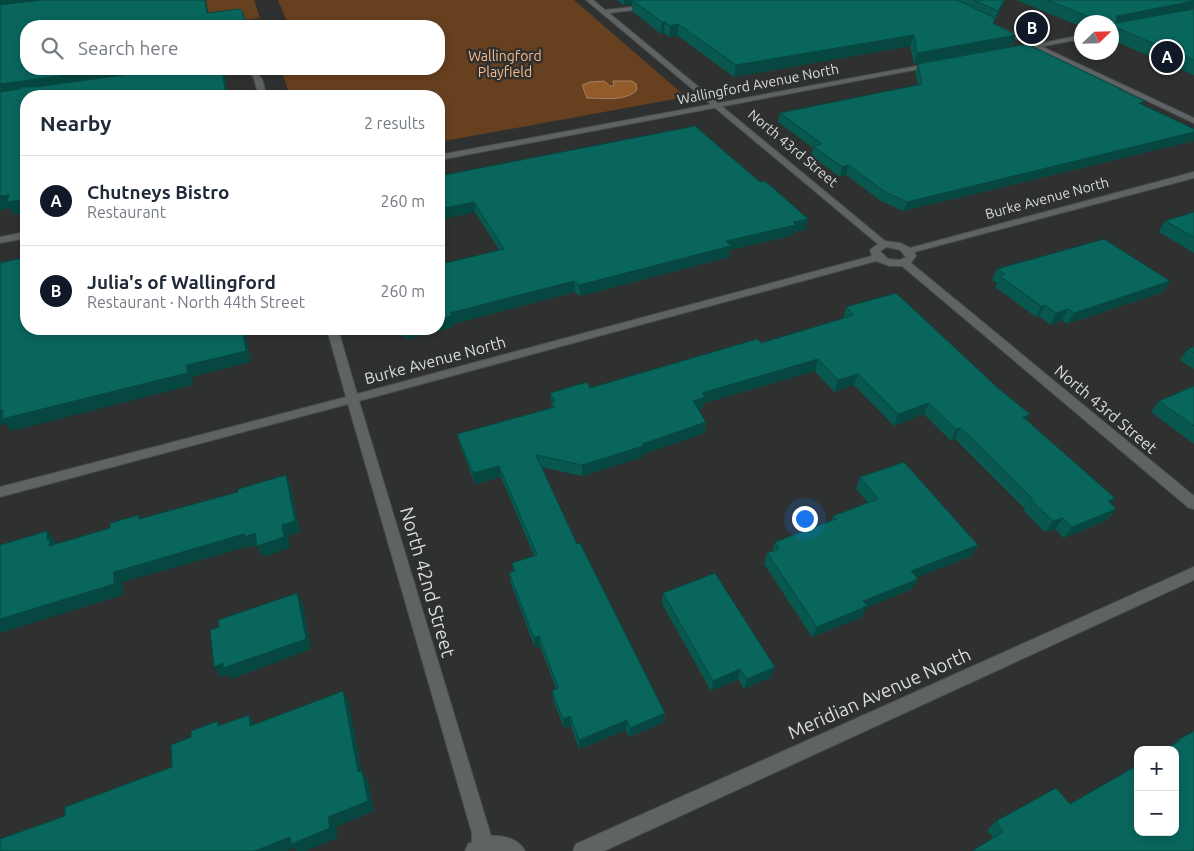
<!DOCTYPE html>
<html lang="en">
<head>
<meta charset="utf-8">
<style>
  body { margin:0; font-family:Ubuntu,sans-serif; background:#f2f2f3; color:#1f2937 }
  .controls { position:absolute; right:15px; bottom:15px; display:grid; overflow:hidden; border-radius:10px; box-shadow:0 2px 8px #0003 }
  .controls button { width:45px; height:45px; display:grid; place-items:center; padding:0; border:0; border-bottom:1px solid #e0e1e3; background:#fff; color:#1f2937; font:25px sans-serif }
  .compass { position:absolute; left:1074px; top:15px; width:45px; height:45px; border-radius:50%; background:#fff; box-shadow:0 2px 8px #0003; rotate:67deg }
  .you { position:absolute; left:804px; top:518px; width:18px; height:18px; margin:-12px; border:4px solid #fff; border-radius:50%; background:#1a73e8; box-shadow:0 0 0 8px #1a73e833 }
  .badge { display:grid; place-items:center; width:32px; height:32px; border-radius:50%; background:#111827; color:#fff; font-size:16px; font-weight:700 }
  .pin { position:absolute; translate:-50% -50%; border:2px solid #fff; box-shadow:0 1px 5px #0006 }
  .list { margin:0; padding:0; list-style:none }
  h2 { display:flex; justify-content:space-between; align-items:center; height:65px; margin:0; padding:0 20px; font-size:21px }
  h2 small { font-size:16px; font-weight:400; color:#747a83 }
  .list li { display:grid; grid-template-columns:32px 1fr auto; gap:15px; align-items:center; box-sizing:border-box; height:90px; padding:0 20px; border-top:1px solid #e0e1e3 }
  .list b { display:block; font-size:19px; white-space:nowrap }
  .list p { margin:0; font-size:16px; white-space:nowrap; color:#747a83 }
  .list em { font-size:16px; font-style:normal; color:#747a83 }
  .icon { flex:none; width:28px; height:28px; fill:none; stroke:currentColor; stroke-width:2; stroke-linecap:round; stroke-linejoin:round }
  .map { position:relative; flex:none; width:1194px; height:851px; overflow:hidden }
  .search { position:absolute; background:#fff; box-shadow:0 2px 8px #0003; left:20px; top:20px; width:425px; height:55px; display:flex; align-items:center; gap:12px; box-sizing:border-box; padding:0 18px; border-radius:20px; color:#747a83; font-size:19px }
  .panel { position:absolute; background:#fff; box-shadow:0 2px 8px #0003; left:20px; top:90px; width:425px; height:245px; border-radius:20px }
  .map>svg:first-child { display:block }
  .green { fill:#67401f }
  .water { fill:#935a2a; stroke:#a98160 }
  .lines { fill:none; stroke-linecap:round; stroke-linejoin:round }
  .minor-casing { stroke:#494c4b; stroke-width:2 }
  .tertiary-casing { stroke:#494c4b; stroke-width:2 }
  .minor { fill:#606363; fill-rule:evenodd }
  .tertiary { fill:#606363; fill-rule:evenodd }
  .wall { fill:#085850 }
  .shaded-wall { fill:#064741 }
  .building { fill:#09665d; stroke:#064741 }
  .labels { text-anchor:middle; stroke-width:5; stroke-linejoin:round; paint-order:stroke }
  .far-park-label { font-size:14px; fill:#fcb986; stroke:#2e3130 }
  .far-street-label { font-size:14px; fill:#dbdddd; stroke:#2e3130 }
  .street-label { font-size:16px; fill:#dbdddd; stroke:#2e3130 }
  .near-street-label { font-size:19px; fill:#dbdddd; stroke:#2e3130 }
</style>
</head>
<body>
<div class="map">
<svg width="1194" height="851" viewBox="0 0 1194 851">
  <rect width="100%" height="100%" fill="#2e3130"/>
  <path class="green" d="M 197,0 L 254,0 L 260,18 L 243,20 L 171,8 Z
    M 278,0 L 574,0 L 686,97 L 439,142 L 439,96 L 290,96 L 281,69 L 439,69 L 439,26 L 289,26 Z"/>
  <path class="water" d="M 604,81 L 610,86 L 614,86 L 613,81 L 632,81 L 636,84 L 637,90 C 625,102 603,98 587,98 L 582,85 L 590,82 Z"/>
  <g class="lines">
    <defs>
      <path id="minor" d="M 586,0 L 593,0 L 605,10 L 651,5 L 649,8 L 609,13 L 885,241 L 900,243 L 910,248 L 1194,172 L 1194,178 L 914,252 L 916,256 L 911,263 L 1194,496 L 1194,509 L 1189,508 L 902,266 L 890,266 L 876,261 L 359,401 L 491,836 C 503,835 519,839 525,851 L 465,851 L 468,844 L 472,842 L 472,833 L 348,404 L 0,497 L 0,487 L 346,397 L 327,329 L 338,329 L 357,394 L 872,256 L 870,250 L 878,244 ZM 887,247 L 900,250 L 906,257 L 900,260 L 888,259 L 880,251 Z
        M 1000,27 L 1194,118 L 1194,123 L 998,30 L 997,29 Z
        M 243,69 L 253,69 L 262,79 L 267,96 L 259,96 L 253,76 Z
        M 1194,567 L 1194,580 L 604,851 L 573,851 L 576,844 Z"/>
      <path id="tertiary" d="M 1082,35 L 1082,39 L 1016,51 L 1013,49 Z
        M 933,63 L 936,65 L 935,66 L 439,160 L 439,155 Z
        M 26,232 L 26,238 L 0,243 L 0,237 Z"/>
    </defs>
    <use href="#minor" class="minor-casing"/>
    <use href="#tertiary" class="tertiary-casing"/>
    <use href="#minor" class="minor"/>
    <use href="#tertiary" class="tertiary"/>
  </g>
  <path class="wall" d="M 617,0 L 1005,0 L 993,24 L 1016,35 L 1012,46 L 1121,89 L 1120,90 L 1143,105 L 1193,141 L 903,211 L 881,201 L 846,175 L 840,177 L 811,156 L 813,148 L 778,122 L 780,113 L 918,85 L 915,72 L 918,64 L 914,64 L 910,46 L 734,77 L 678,36 L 669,37 L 664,33 L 661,34 L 632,11 L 632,4 L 624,5 Z
    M 1016,0 L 1194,0 L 1194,75 L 1112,40 L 1112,22 L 1082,22 L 1082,27 Z
    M 439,176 L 805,230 L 794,232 L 794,235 L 730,250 L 729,257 L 580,296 L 575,292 L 453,324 L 453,327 L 406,339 L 402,333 L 401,329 L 439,329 L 445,263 L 499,250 L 475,212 L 439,220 Z
    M 1194,212 L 1194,253 L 1159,232 L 1165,221 Z
    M 997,269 L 1170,281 L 1163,292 L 1067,324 L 1062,320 L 1050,325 L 1039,316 L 1036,317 L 995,287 L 997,283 L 992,280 Z
    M 846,307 L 1027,421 L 1116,509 L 1107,520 L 1064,538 L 1055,529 L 1045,532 L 1024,511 L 1025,509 L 955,439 L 951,441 L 924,414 L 894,426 L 854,385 L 834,392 L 815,371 L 704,403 L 703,408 L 699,410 L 706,422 L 705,433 L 643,454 L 643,457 L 582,476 L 541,467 L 577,544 L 665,713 L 664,722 L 629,737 L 626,730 L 579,749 L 571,726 L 564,728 L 553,700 L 552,691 L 556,689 L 540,646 L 535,648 L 511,584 L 509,573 L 513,572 L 512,563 L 534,556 L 501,477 L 475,484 L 460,445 L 457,434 L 552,408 L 550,393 L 590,388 L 761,343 L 843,319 Z
    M 1194,347 L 1194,369 L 1180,360 L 1188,349 Z
    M 1194,386 L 1194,444 L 1151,412 L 1159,401 Z
    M 860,477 L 971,556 L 916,577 L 912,589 L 866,608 L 862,617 L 812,637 L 764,564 L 767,553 L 772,551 L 775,542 L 832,521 L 833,516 L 868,503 L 856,489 Z
    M 663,593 L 771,677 L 744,689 L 738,679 L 711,691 L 662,604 Z
    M 1194,731 L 1194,851 L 993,838 L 987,830 L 996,821 L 1070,804 L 1165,750 L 1178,740 Z"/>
  <path class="shaded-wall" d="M 0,0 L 72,0 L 0,8 Z
    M 205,0 L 206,0 L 210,23 L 207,13 Z
    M 624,0 L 663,0 L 632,0 L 632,4 L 624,5 Z
    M 1004,0 L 1005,0 L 994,22 L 998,11 Z
    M 1194,1 L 1194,11 L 1112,27 L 1117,16 Z
    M 662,22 L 665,22 L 664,33 L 661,34 Z
    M 678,24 L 678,36 L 669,37 L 670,26 Z
    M 914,35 L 910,46 L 734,77 L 736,65 Z
    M 1016,35 L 1012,46 L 914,64 L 917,53 Z
    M 112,69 L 193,69 L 0,96 L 0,84 Z
    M 222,69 L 224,69 L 228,96 L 226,96 Z
    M 1194,132 L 1194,139 L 1193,141 L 903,211 L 907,202 Z
    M 848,165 L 846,175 L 840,177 L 842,167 Z
    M 9,195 L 26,199 L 26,212 L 14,215 L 10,208 L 0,210 L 0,196 Z
    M 474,202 L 475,212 L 439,220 L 439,209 Z
    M 808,219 L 805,230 L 794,232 L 794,235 L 730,250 L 729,257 L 580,296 L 579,285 L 726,241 Z
    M 574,281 L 575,292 L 453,324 L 453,327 L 406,339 L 404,329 L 439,329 L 439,319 L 450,313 Z
    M 1170,281 L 1163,292 L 1067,324 L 1074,313 Z
    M 1045,305 L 1039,316 L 1036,317 L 1041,306 Z
    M 1068,309 L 1062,320 L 1050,325 L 1056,313 Z
    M 242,329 L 245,329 L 251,362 L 192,377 L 193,385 L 11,431 L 5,423 L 0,425 L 0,411 L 187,365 Z
    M 818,359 L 815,371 L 704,403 L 703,408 L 691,412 L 693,401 L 702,393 Z
    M 858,374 L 854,385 L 834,392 L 838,380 Z
    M 929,403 L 924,414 L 894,426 L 898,414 Z
    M 1030,414 L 1024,426 L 1023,417 Z
    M 706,422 L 705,433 L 643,454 L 643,457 L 582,476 L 582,465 Z
    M 960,428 L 955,439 L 951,441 L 956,429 Z
    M 499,466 L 501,477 L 475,484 L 473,473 Z
    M 286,475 L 291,486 L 300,532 L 288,536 L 290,548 L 263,557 L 257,546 L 251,548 L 250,546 L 123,582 L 123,595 L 0,633 L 0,619 L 114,572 L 244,534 L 282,525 Z
    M 1115,498 L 1107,509 L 1108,501 Z
    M 1116,509 L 1107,520 L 1064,538 L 1072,527 Z
    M 1063,518 L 1055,529 L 1045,532 L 1053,521 Z
    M 47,531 L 57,542 L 56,547 L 49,546 L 47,540 Z
    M 978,545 L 971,556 L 905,582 L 911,571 Z
    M 918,579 L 912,589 L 866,608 L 862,617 L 812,637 L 817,627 L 863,601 Z
    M 297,593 L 303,604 L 311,649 L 231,679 L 228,675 L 221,677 L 214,667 Z
    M 539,636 L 540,646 L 535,648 L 534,638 Z
    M 775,667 L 771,677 L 744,689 L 747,679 Z
    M 740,669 L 738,679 L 711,691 L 713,681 Z
    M 343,691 L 349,703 L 362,772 L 368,781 L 374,811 L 336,827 L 338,838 L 305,851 L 297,851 L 294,848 L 286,851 L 255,851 L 328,817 L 358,772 Z
    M 665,713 L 664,722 L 629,737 L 630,728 Z
    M 249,715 L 257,726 L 250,726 Z
    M 570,716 L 571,726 L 564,728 L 563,719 Z
    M 627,720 L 626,730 L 579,749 L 579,740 Z"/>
  <path class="building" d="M 42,0 L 205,0 L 207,13 L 240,9 L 242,11 L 247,26 L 26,26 L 26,69 L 112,69 L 0,84 L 0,5 Z
    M 632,0 L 957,0 L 995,18 L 993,23 L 1016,35 L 917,53 L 914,35 L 736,65 L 678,24 L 670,26 L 665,22 L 662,22 Z
    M 973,0 L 1004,0 L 998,11 Z
    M 1047,0 L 1194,0 L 1194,1 L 1117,16 L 1116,23 L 1194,9 L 1194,60 L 1112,26 L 1112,22 L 1102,22 Z
    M 1027,44 L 1121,89 L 1119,89 L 1145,101 L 1139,103 L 1194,129 L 1194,132 L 907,202 L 884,191 L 848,165 L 842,167 L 813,146 L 822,144 L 780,113 L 922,84 L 918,64 Z
    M 166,69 L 222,69 L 226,96 L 26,96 L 26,199 L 7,202 L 9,195 L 0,196 L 0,92 L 20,89 L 22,87 L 36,87 Z
    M 695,126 L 760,182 L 764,181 L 771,186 L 808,219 L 793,222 L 796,225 L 726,241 L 731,246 L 579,285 L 574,281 L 450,313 L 452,316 L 439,319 L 439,249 L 445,263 L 504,249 L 474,202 L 439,209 L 439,176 Z
    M 1194,212 L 1194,237 L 1165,221 Z
    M 1104,239 L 1170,281 L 1074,313 L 1068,309 L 1056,313 L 1045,305 L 1041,306 L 1000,276 L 1005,274 L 997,269 Z
    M 26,257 L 26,329 L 242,329 L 246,351 L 187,365 L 187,373 L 2,419 L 3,410 L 0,411 L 0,263 Z
    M 896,293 L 998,388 L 1030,414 L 1023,417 L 1115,498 L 1108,501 L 1116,509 L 1072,527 L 1063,518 L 1053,521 L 1031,500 L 1033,499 L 969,436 L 960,428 L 956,429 L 929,403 L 898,414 L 858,374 L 838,380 L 818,359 L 702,393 L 705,397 L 693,401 L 706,422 L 642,444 L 643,446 L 582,465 L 536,455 L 577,544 L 580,543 L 665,713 L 630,728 L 627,720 L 579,740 L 570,716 L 563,719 L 552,691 L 558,688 L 539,636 L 534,638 L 509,573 L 515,571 L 512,563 L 537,555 L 499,466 L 473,473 L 457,434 L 555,407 L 552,402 L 555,401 L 550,393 L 587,382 L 590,388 L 757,339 L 761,343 L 854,315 L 846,307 Z
    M 1194,347 L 1194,353 L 1188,349 Z
    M 1194,386 L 1194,426 L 1159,401 Z
    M 904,462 L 978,545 L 911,571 L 918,579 L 863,601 L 867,606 L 817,627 L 767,553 L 779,549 L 775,542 L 836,519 L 833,516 L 878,499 L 860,477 Z
    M 286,475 L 295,521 L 282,525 L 284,537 L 257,546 L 255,533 L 245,537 L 244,534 L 114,572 L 114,584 L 0,619 L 0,545 L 47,531 L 47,540 L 50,539 L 49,546 L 110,528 L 110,523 L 139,515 L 139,519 L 238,492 L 238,489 Z
    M 715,573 L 775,667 L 747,679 L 740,669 L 713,681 L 663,593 Z
    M 297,593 L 306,639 L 223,668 L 223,663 L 214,667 L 210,630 L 219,627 L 218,620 Z
    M 343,691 L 358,772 L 362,771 L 368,801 L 328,817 L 330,828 L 291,844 L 290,837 L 255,851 L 0,851 L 0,839 L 65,816 L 65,807 L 172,767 L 171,745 L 191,737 L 191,731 L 218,721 L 218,726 L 249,715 L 250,726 Z
    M 1194,731 L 1194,851 L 972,851 L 1003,832 L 996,821 L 1056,788 L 1070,804 L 1138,765 L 1138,832 L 1175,832 L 1175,750 L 1165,750 L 1180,741 L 1178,740 Z"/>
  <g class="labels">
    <g class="far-park-label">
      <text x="505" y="61">Wallingford<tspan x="505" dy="16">Playfield</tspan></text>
    </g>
    <g class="far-street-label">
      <text transform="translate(758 84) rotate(-11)" y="5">Wallingford Avenue North</text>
      <text transform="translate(793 148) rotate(40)" y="5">North 43rd Street</text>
      <text transform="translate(1047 198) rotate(-15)" y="5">Burke Avenue North</text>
    </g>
    <g class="street-label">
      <text transform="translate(435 360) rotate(-15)" y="6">Burke Avenue North</text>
      <text transform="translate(1106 409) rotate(40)" y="6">North 43rd Street</text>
    </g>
    <g class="near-street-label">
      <text transform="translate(428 582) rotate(74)" y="7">North 42nd Street</text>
      <text transform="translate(879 693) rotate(-24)" y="7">Meridian Avenue North</text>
    </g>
  </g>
</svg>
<div class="controls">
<button>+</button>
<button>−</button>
</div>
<svg class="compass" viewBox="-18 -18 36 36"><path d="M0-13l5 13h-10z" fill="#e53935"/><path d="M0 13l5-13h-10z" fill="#747a83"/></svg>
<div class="you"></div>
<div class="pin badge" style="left:1167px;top:57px">A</div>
<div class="pin badge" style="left:1032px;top:28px">B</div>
<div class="search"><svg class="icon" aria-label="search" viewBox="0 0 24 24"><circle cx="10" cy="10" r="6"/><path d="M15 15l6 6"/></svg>Search here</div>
<section class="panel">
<h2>Nearby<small>2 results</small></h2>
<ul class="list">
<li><span class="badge">A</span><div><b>Chutneys Bistro</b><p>Restaurant</p></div><em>260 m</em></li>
<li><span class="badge">B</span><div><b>Julia's of Wallingford</b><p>Restaurant · North 44th Street</p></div><em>260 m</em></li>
</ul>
</section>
</div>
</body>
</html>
